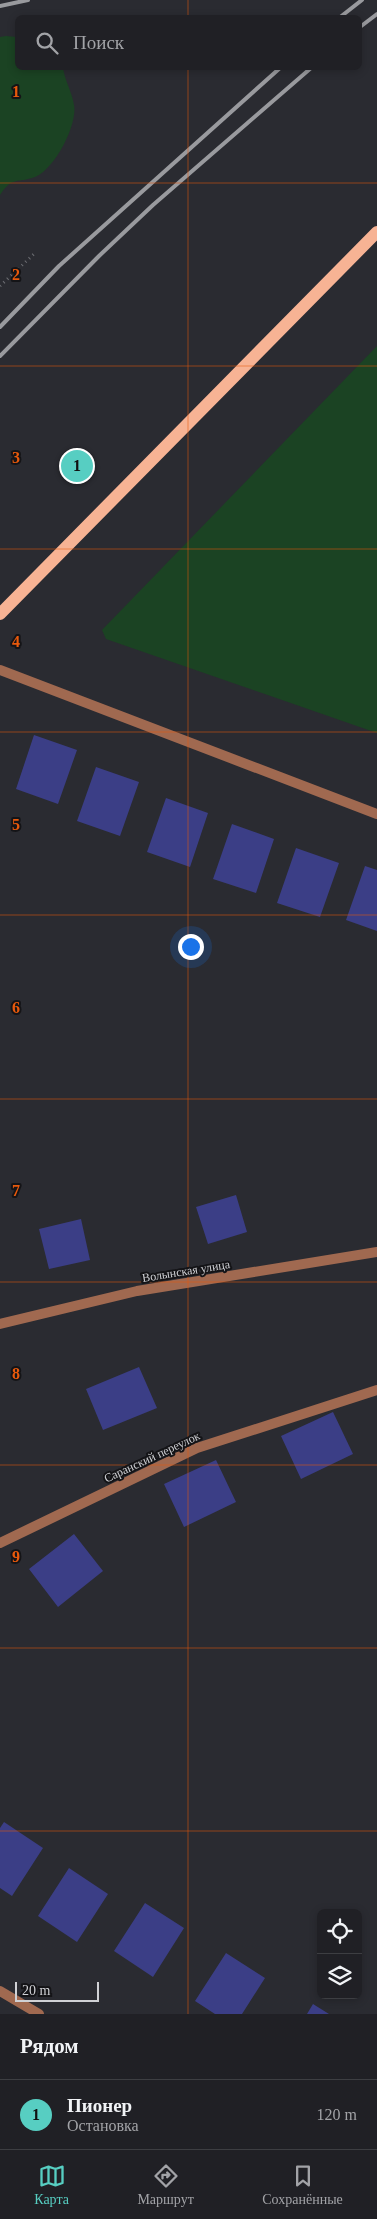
<!DOCTYPE html>
<html lang="ru">
<head>
<meta charset="utf-8">
<style>
  body { margin:0; font-family:"Times New Roman",serif; background:#28282d; color:#f1f3f6 }
  .controls { position:absolute; right:15px; bottom:15px; display:grid; overflow:hidden; border-radius:8px; box-shadow:0 2px 8px #0003 }
  .controls button { width:45px; height:45px; display:grid; place-items:center; padding:0; border:0; border-bottom:1px solid #3d3e42; background:#202025; color:#f1f3f6; font:25px sans-serif }
  .scale { position:absolute; left:15px; bottom:12px; width:84px; box-sizing:border-box; padding-left:5px; border:2px solid #d0d1d5; border-top:0; font-size:14px; line-height:18px; white-space:nowrap; color:#d0d1d5; -webkit-text-stroke:4px #141417; paint-order:stroke }
  .you { position:absolute; left:190px; top:946px; width:18px; height:18px; margin:-12px; border:4px solid #fff; border-radius:50%; background:#1a73e8; box-shadow:0 0 0 8px #1a73e833 }
  .badge { display:grid; place-items:center; width:32px; height:32px; border-radius:50%; background:#57cec2; color:#111; font-size:16px; font-weight:700 }
  .pin { position:absolute; translate:-50% -50%; border:2px solid #fff; box-shadow:0 1px 5px #0006 }
  .list { margin:0; padding:0; list-style:none }
  h2 { display:flex; justify-content:space-between; align-items:center; height:65px; margin:0; padding:0 20px; font-size:21px }
  h2 small { font-size:16px; font-weight:400; color:#a2a3a7 }
  .list li { display:grid; grid-template-columns:32px 1fr auto; gap:15px; align-items:center; box-sizing:border-box; height:70px; padding:0 20px; border-top:1px solid #3d3e42 }
  .list b { display:block; font-size:19px; white-space:nowrap }
  .list p { margin:0; font-size:16px; white-space:nowrap; color:#a2a3a7 }
  .list em { font-size:16px; font-style:normal; color:#a2a3a7 }
  .icon { flex:none; width:28px; height:28px; fill:none; stroke:currentColor; stroke-width:2; stroke-linecap:round; stroke-linejoin:round }
  .map { position:relative; flex:none; width:377px; height:2014px; overflow:hidden }
  .search { position:absolute; background:#202025; box-shadow:0 2px 8px #0003; left:15px; right:15px; top:15px; height:55px; display:flex; align-items:center; gap:12px; box-sizing:border-box; padding:0 18px; border-radius:8px; color:#a2a3a7; font-size:19px }
  .sheet { height:135px; background:#202025 }
  nav { display:flex; justify-content:space-around; align-items:center; box-sizing:border-box; height:70px; border-top:1px solid #3d3e42; background:#202025; font-size:14px; color:#a2a3a7 }
  nav a { display:grid; justify-items:center; gap:2px }
  nav .on { color:#57cec2 }
  .map>svg:first-child { display:block }
  .green { fill:#1b4323 }
  .building { fill:#3b3e86 }
  .lines { fill:none; stroke-linecap:round; stroke-linejoin:round }
  .path { stroke:#6d6e73; stroke-width:3; stroke-dasharray:1 4; stroke-linecap:butt }
  .street { stroke:#a06950; stroke-width:10 }
  .primary { stroke:#f7b394; stroke-width:12 }
  .rail { stroke:#999a9e; stroke-width:4 }
  .grid { fill:none; stroke:#e8590c; stroke-width:1; stroke-opacity:0.55 }
  .labels { text-anchor:middle; stroke-width:4; stroke-linejoin:round; paint-order:stroke }
  .street-label { font-size:12px; fill:#d0d1d5; stroke:#141417 }
  .grid-label { font-size:16px; text-anchor:middle; font-weight:bold; fill:#e8590c; stroke:#141417; stroke-width:4; stroke-linejoin:round; paint-order:stroke }
</style>
</head>
<body>
<div class="map">
<svg width="377" height="2014" viewBox="0 0 377 2014">
  <rect width="100%" height="100%" fill="#2a2b31"/>
  <path class="green" d="M 6,36 L 17,37 L 18,68 L 63,68 C 65,81 72,92 74,105 C 78,125 53,173 32,178 C 15,183 12,177 0,195 L 0,37 Z
    M 377,346 L 377,733 L 106,639 L 102,630 Z"/>
  <path class="building" d="M 34,735 L 77,750 L 58,804 L 16,789 Z
    M 96,767 L 139,782 L 120,836 L 77,821 Z
    M 166,798 L 208,813 L 190,867 L 147,852 Z
    M 232,824 L 274,839 L 256,893 L 213,879 Z
    M 296,848 L 339,863 L 320,917 L 277,903 Z
    M 365,866 L 377,870 L 377,931 L 346,920 Z
    M 236,1195 L 247,1232 L 208,1244 L 196,1207 Z
    M 81,1219 L 90,1260 L 49,1269 L 39,1229 Z
    M 139,1367 L 157,1408 L 103,1430 L 86,1389 Z
    M 333,1412 L 353,1454 L 301,1479 L 281,1436 Z
    M 216,1460 L 236,1502 L 184,1527 L 164,1484 Z
    M 74,1534 L 103,1571 L 58,1607 L 29,1569 Z
    M 4,1822 L 43,1848 L 12,1896 L 0,1888 L 0,1828 Z
    M 69,1868 L 108,1894 L 77,1942 L 38,1916 Z
    M 145,1903 L 184,1928 L 153,1977 L 114,1951 Z
    M 226,1953 L 265,1978 L 242,2014 L 215,2014 L 195,2001 Z
    M 313,2004 L 329,2014 L 307,2014 Z"/>
  <g class="lines">
    <path class="path" d="M 0,286 L 35,253"/>
    <path class="street" d="M 0,670 L 377,814
      M 0,1324 L 137,1291 L 377,1252
      M 0,1543 L 197,1448 L 377,1390
      M 0,1991 L 39,2014"/>
    <path class="primary" d="M 0,614 L 377,232"/>
    <path class="rail" d="M 0,6 L 28,0
      M 339,18 L 362,0
      M 360,27 L 377,14
      M 0,327 L 59,266 L 280,68
      M 0,356 L 99,256 L 153,205 L 311,68"/>
  </g>
  <path class="grid" d="M 188,0 L 188,18M 188,68 L 188,2014M 0,183 L 377,183M 0,366 L 377,366M 0,549 L 377,549M 0,732 L 377,732M 0,915 L 377,915M 0,1099 L 377,1099M 0,1282 L 377,1282M 0,1465 L 377,1465M 0,1648 L 377,1648M 0,1831 L 377,1831"/>
  <g class="labels">
    <g class="street-label">
      <text transform="translate(186 1271) rotate(-9)" y="4">Волынская улица</text>
      <text transform="translate(152 1457) rotate(-25)" y="4">Саранский переулок</text>
    </g>
  </g>
  <g class="grid-label">
    <text x="16" y="97">1</text>
    <text x="16" y="280">2</text>
    <text x="16" y="463">3</text>
    <text x="16" y="647">4</text>
    <text x="16" y="830">5</text>
    <text x="16" y="1013">6</text>
    <text x="16" y="1196">7</text>
    <text x="16" y="1379">8</text>
    <text x="16" y="1562">9</text>
  </g>
</svg>
<div class="controls">
<button><svg class="icon" aria-label="locate" viewBox="0 0 24 24"><circle cx="12" cy="12" r="6"/><path d="M12 2v4M12 18v4M2 12h4M18 12h4"/></svg></button>
<button><svg class="icon" aria-label="layers" viewBox="0 0 24 24"><path d="M12 4l9 5-9 5-9-5zM3 14l9 5 9-5"/></svg></button>
</div>
<div class="scale">20 m</div>
<div class="you"></div>
<div class="pin badge" style="left:77px;top:466px">1</div>
<div class="search"><svg class="icon" aria-label="search" viewBox="0 0 24 24"><circle cx="10" cy="10" r="6"/><path d="M15 15l6 6"/></svg>Поиск</div>
</div>
<section class="sheet">
<h2>Рядом<small></small></h2>
<ul class="list">
<li><span class="badge">1</span><div><b>Пионер</b><p>Остановка</p></div><em>120 m</em></li>
</ul>
</section>
<nav>
<a class="on"><svg class="icon" aria-label="map" viewBox="0 0 24 24"><path d="M3 6l6-2 6 2 6-2v14l-6 2-6-2-6 2zM9 4v14M15 6v14"/></svg>Карта</a>
<a><svg class="icon" aria-label="directions" viewBox="0 0 24 24"><path d="M12 3l9 9-9 9-9-9zM9 14v-3h6M13 9l2 2-2 2"/></svg>Маршрут</a>
<a><svg class="icon" aria-label="saved" viewBox="0 0 24 24"><path d="M7 4h10v16l-5-4-5 4z"/></svg>Сохранённые</a>
</nav>
</body>
</html>
